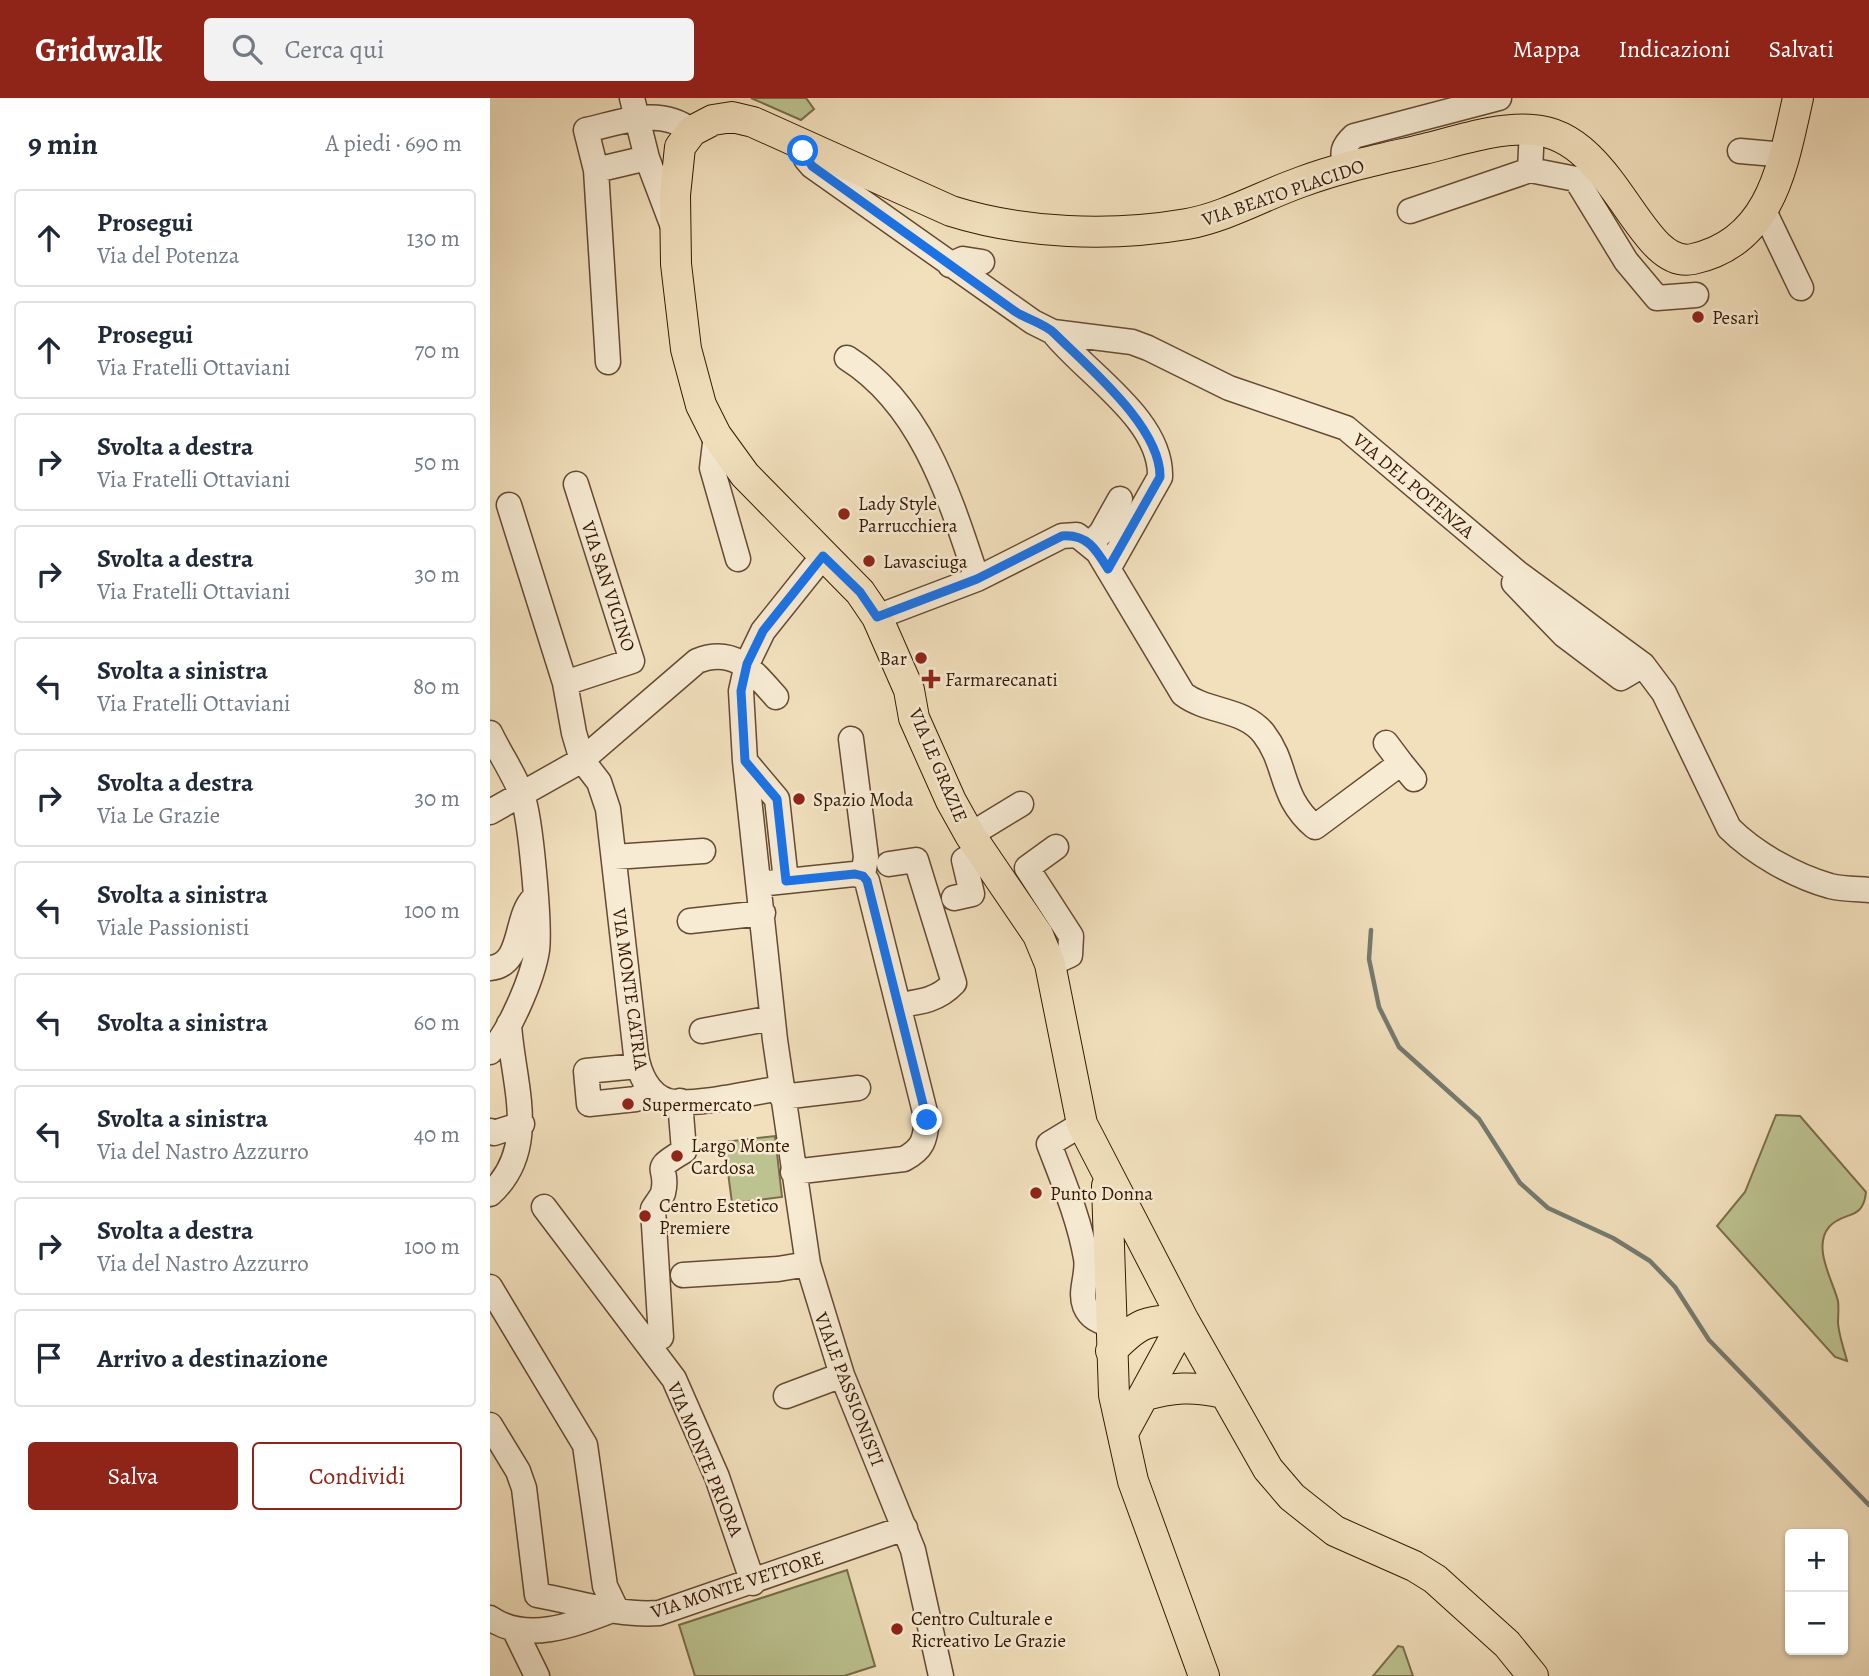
<!DOCTYPE html>
<html lang="it">
<head>
<meta charset="utf-8">
<style>
  body { margin:0; font-family:Alegreya,serif; background:#f2f2f3; color:#1f2937 }
  .controls { position:absolute; right:21px; bottom:21px; display:grid; overflow:hidden; border-radius:7px; box-shadow:0 2px 5px #0004 }
  .controls button { width:63px; height:63px; display:grid; place-items:center; padding:0; border:0; border-bottom:2px solid #e0e1e3; background:#fff; color:#1f2937; font:35px sans-serif }
  .stop { position:absolute; width:21px; height:21px; margin:-16px; border:5px solid #1a73e8; border-radius:50%; background:#fff }
  .stop.end { background:#1a73e8; border-color:#fff; box-shadow:0 2px 7px #0008 }
  .list { margin:0; padding:0; list-style:none }
  h2 { display:flex; justify-content:space-between; align-items:center; height:91px; margin:0; padding:0 28px; font-size:30px }
  h2 small { font-size:23px; font-weight:400; color:#747a83 }
  .list li { display:grid; grid-template-columns:46px 1fr auto; gap:21px; align-items:center; box-sizing:border-box; height:98px; margin:0 14px 14px; padding:0 14px; border:2px solid #e0e1e3; border-radius:7px }
  .list b { display:block; font-size:26px; white-space:nowrap }
  .list p { margin:0; font-size:23px; white-space:nowrap; color:#747a83 }
  .list em { font-size:23px; font-style:normal; color:#747a83 }
  .actions { display:flex; gap:14px; padding:21px 28px }
  .actions a { flex:1; padding:16px 0; border:2px solid #8f2418; border-radius:7px; text-align:center; font-size:24px; color:#8f2418 }
  .actions .main { background:#8f2418; color:#fff }
  .icon { flex:none; width:38px; height:38px; fill:none; stroke:currentColor; stroke-width:2; stroke-linecap:round; stroke-linejoin:round }
  .map { position:relative; flex:none; width:1379px; height:1578px; overflow:hidden }
  header { display:flex; align-items:center; gap:42px; box-sizing:border-box; height:98px; padding:0 35px; background:#8f2418; color:#fff }
  header strong { font-size:33px }
  nav { display:flex; gap:38px; margin-inline-start:auto; font-size:24px }
  .search { width:490px; height:63px; background:#f2f2f3; display:flex; align-items:center; gap:18px; box-sizing:border-box; padding:0 24px; border-radius:7px; color:#747a83; font-size:26px }
  main { display:flex }
  aside { flex:1; background:#fff }
  .map>svg:first-child { display:block }
  .green { fill:#bcc290; stroke:#796d4a; stroke-width:2 }
  .lines { fill:none; stroke-linecap:round; stroke-linejoin:round }
  .stream { stroke:#747a70; stroke-width:4.5 }
  .minor-casing { stroke:#654a32; stroke-width:27 }
  .major-casing { stroke:#361803; stroke-width:32 }
  .minor { stroke:#f7ebd4; stroke-width:24 }
  .major { stroke:#f2e0bd; stroke-width:30 }
  .route { stroke:#1a73e8; stroke-width:9 }
  .poi-dot { fill:#8f2418; stroke:#f7ebd4; stroke-width:2.5 }
  .labels { text-anchor:middle; stroke-width:5; stroke-linejoin:round; paint-order:stroke }
  .street-label { font-size:19px; fill:#361803; stroke:#f7ebd4 }
  .poi-label { font-size:19px; fill:#361803; stroke:#f7ebd4; text-anchor:start }
</style>
</head>
<body>
<header>
<strong>Gridwalk</strong>
<div class="search"><svg class="icon" aria-label="search" viewBox="0 0 24 24"><circle cx="10" cy="10" r="6"/><path d="M15 15l6 6"/></svg>Cerca qui</div>
<nav><a>Mappa</a><a>Indicazioni</a><a>Salvati</a></nav>
</header>
<main>
<aside>
<h2>9 min<small>A piedi · 690 m</small></h2>
<ul class="list">
<li><svg class="icon" aria-label="ahead" viewBox="0 0 24 24"><path d="M12 20V5M6 11l6-6 6 6"/></svg><div><b>Prosegui</b><p>Via del Potenza</p></div><em>130 m</em></li>
<li><svg class="icon" aria-label="ahead" viewBox="0 0 24 24"><path d="M12 20V5M6 11l6-6 6 6"/></svg><div><b>Prosegui</b><p>Via Fratelli Ottaviani</p></div><em>70 m</em></li>
<li><svg class="icon" aria-label="right" viewBox="0 0 24 24"><path d="M7 20v-9h11M14 6l5 5-5 5"/></svg><div><b>Svolta a destra</b><p>Via Fratelli Ottaviani</p></div><em>50 m</em></li>
<li><svg class="icon" aria-label="right" viewBox="0 0 24 24"><path d="M7 20v-9h11M14 6l5 5-5 5"/></svg><div><b>Svolta a destra</b><p>Via Fratelli Ottaviani</p></div><em>30 m</em></li>
<li><svg class="icon" aria-label="left" viewBox="0 0 24 24"><path d="M17 20v-9H6M10 6l-5 5 5 5"/></svg><div><b>Svolta a sinistra</b><p>Via Fratelli Ottaviani</p></div><em>80 m</em></li>
<li><svg class="icon" aria-label="right" viewBox="0 0 24 24"><path d="M7 20v-9h11M14 6l5 5-5 5"/></svg><div><b>Svolta a destra</b><p>Via Le Grazie</p></div><em>30 m</em></li>
<li><svg class="icon" aria-label="left" viewBox="0 0 24 24"><path d="M17 20v-9H6M10 6l-5 5 5 5"/></svg><div><b>Svolta a sinistra</b><p>Viale Passionisti</p></div><em>100 m</em></li>
<li><svg class="icon" aria-label="left" viewBox="0 0 24 24"><path d="M17 20v-9H6M10 6l-5 5 5 5"/></svg><div><b>Svolta a sinistra</b></div><em>60 m</em></li>
<li><svg class="icon" aria-label="left" viewBox="0 0 24 24"><path d="M17 20v-9H6M10 6l-5 5 5 5"/></svg><div><b>Svolta a sinistra</b><p>Via del Nastro Azzurro</p></div><em>40 m</em></li>
<li><svg class="icon" aria-label="right" viewBox="0 0 24 24"><path d="M7 20v-9h11M14 6l5 5-5 5"/></svg><div><b>Svolta a destra</b><p>Via del Nastro Azzurro</p></div><em>100 m</em></li>
<li><svg class="icon" aria-label="arrive" viewBox="0 0 24 24"><path d="M6 21V4h12l-3 4 3 4H6"/></svg><div><b>Arrivo a destinazione</b></div></li>
</ul>
<div class="actions"><a class="main">Salva</a><a>Condividi</a></div>
</aside>
<div class="map">
<svg width="1379" height="1578" viewBox="0 0 1379 1578">
  <rect width="100%" height="100%" fill="#f2e0bd"/>
  <filter id="stains"><feTurbulence type="fractalNoise" baseFrequency=".00286" numOctaves="4"/><feColorMatrix values="0 0 0 0 .2 0 0 0 0 .09 0 0 0 0 .02 0 0 0 .5 -.17"/></filter>
  <radialGradient id="worn" r=".72"><stop offset=".6" stop-color="#630" stop-opacity="0"/><stop offset="1" stop-color="#630" stop-opacity=".3"/></radialGradient>
  <path class="green" d="M 261,0 L 316,0 L 324,11 L 311,22 Z
    M 1286,1017 L 1310,1018 L 1376,1094 C 1373,1124 1354,1112 1339,1129 C 1322,1149 1343,1183 1348,1203 C 1349,1210 1348,1218 1348,1225 C 1349,1238 1354,1251 1357,1263 L 1345,1259 L 1227,1128 L 1255,1094 Z
    M 285,1038 L 292,1099 L 242,1105 L 234,1044 Z
    M 357,1472 L 385,1568 L 354,1578 L 205,1578 L 189,1527 Z
    M 908,1548 L 913,1549 L 923,1578 L 883,1578 Z"/>
  <g class="lines">
    <path class="stream" d="M 881,832 L 879,861 L 889,909 L 909,949 L 989,1021 L 1030,1085 L 1058,1110 L 1123,1140 L 1160,1163 L 1185,1189 L 1219,1242 L 1379,1407"/>
    <defs>
      <path id="minor" d="M 142,0 L 157,60 L 182,126
        M 313,47 L 316,61 L 322,68 L 543,224 L 563,234 L 642,244 L 658,250 L 739,290 L 856,330 L 1029,476 L 1153,567 L 1174,595 L 1239,730 C 1265,756 1305,778 1340,788 C 1352,791 1367,791 1379,792
        M 1250,53 L 1295,57
        M 855,69 C 852,54 852,49 864,38 L 1009,0
        M 106,72 L 157,60
        M 1040,72 L 1086,81 L 1136,163 L 1167,200 L 1206,197
        M 920,113 L 1040,72 L 1042,31
        M 1274,113 L 1311,190
        M 460,167 L 473,161 L 492,164
        M 563,234 C 595,275 672,321 670,379 L 618,471
        M 357,260 C 432,307 460,400 487,481
        M 118,264 L 106,72 L 96,32 C 133,24 169,8 202,33
        M 226,337 L 222,370 L 248,461
        M 19,407 L 75,585 L 84,635 L 92,662
        M 601,445 L 611,435 L 630,401
        M 333,458 L 273,533 L 257,566 L 251,593 L 255,663 L 285,942 L 318,1166 L 352,1277 L 423,1452 L 451,1578
        M 1024,485 L 1074,537 L 1131,580 L 1153,567
        M 387,519 L 487,481 L 572,438 L 587,437 L 608,454 L 693,596 C 718,615 754,610 774,636 C 798,667 789,699 825,729 L 911,665 L 896,645
        M 75,585 L 142,563 L 86,386
        M 0,635 C 10,656 24,676 32,697 C 41,720 50,828 47,852 C 43,879 19,936 0,954
        M 361,641 L 376,759 L 373,778
        M 92,662 L 109,684 L 118,711 L 146,957 C 149,975 158,997 178,1003 C 202,1009 265,994 291,990
        M 255,663 L 287,701 L 296,783
        M 911,665 L 924,681
        M 0,714 L 92,662 L 207,563 C 244,548 263,573 286,599
        M 480,737 L 531,706
        M 124,759 L 213,753
        M 399,766 L 426,762 L 464,885 C 448,902 431,904 409,907
        M 269,786 L 364,776 L 373,778 L 377,783 L 437,1022 C 435,1042 433,1051 414,1061 L 303,1074
        M 464,800 L 482,796 L 474,762 L 490,753
        M 200,823 L 273,815
        M 560,866 L 580,857 L 581,838 L 537,770 L 566,749
        M 0,870 C 34,867 24,819 44,800
        M 212,933 L 282,920
        M 148,968 L 96,973 L 99,1006 L 146,1001 L 161,992
        M 292,999 L 368,990
        M 592,1026 L 559,1046 C 573,1083 589,1120 596,1160 C 599,1176 589,1193 595,1208 C 600,1220 609,1223 620,1227
        M 0,1033 L 4,1035 L 32,1026
        M 0,1096 C 51,1050 22,983 19,926
        M 54,1109 L 184,1281 L 227,1379 L 263,1485
        M 193,1177 L 288,1171 L 318,1166
        M 0,1189 L 95,1347 L 115,1488 L 126,1511
        M 171,1239 L 163,1111 C 166,1106 171,1100 173,1095 C 180,1067 158,1074 194,1053 L 190,1003
        M 296,1298 L 352,1277
        M 0,1327 L 28,1373 L 34,1390 L 47,1497 C 87,1504 129,1518 169,1515 L 415,1430
        M 0,1520 C 37,1546 86,1526 125,1511
        M 25,1533 L 47,1578"/>
      <path id="major" d="M 617,1088 L 624,1297 L 643,1383 L 714,1578
        M 621,1253 C 647,1226 657,1220 694,1223
        M 653,1298 C 682,1289 703,1288 733,1295
        M 633,1335 L 694,1223
        M 1043,1578 L 1017,1546 L 945,1481 L 924,1468 L 845,1433 L 802,1399 L 778,1371 L 694,1223 L 592,1026 L 560,866 L 548,837 L 480,737 L 461,703 L 424,620 L 419,592 L 387,519 L 370,494 L 255,377 L 226,337 L 211,307 L 196,251 L 186,166 L 185,97 L 190,49 L 202,33 L 223,22 L 242,19 L 263,24 L 461,113 C 534,136 621,139 697,126 C 736,119 774,97 811,84 C 851,69 892,61 934,51 C 967,43 1008,29 1043,32 C 1125,37 1149,173 1203,161 C 1282,144 1293,66 1308,0"/>
    </defs>
    <use href="#minor" class="minor-casing"/>
    <use href="#major" class="major-casing"/>
    <use href="#minor" class="minor"/>
    <use href="#major" class="major"/>
  </g>
  <g class="lines">
    <path class="route" d="M 313,53 L 322,68 L 526,214 C 537,221 555,226 564,235 C 598,269 671,329 670,379 L 618,471 C 606,451 597,436 572,438 L 487,481 L 387,519 L 370,494 L 333,458 L 273,533 L 257,566 L 251,593 L 255,663 L 287,701 L 296,783 L 365,776 L 373,778 L 377,783 L 437,1022"/>
  </g>
  <g class="poi-dot">
    <circle cx="1208" cy="219" r="7"/>
    <circle cx="354" cy="416" r="7"/>
    <circle cx="379" cy="463" r="7"/>
    <circle cx="431" cy="560" r="7"/>
    <path d="M437.5 570.5h7v7h7v7h-7v7h-7v-7h-7v-7h7z"/>
    <circle cx="309" cy="701" r="7"/>
    <circle cx="138" cy="1006" r="7"/>
    <circle cx="187" cy="1058" r="7"/>
    <circle cx="546" cy="1095" r="7"/>
    <circle cx="155" cy="1118" r="7"/>
    <circle cx="407" cy="1531" r="7"/>
  </g>
  <g class="labels">
    <g class="street-label">
      <text transform="translate(793 94) rotate(-19)" y="7">VIA BEATO PLACIDO</text>
      <text transform="translate(924 387) rotate(40)" y="7">VIA DEL POTENZA</text>
      <text transform="translate(119 488) rotate(72)" y="7">VIA SAN VICINO</text>
      <text transform="translate(449 667) rotate(67)" y="7">VIA LE GRAZIE</text>
      <text transform="translate(141 891) rotate(82)" y="7">VIA MONTE CATRIA</text>
      <text transform="translate(360 1291) rotate(69)" y="7">VIALE PASSIONISTI</text>
      <text transform="translate(216 1361) rotate(67)" y="7">VIA MONTE PRIORA</text>
      <text transform="translate(247 1486) rotate(-18)" y="7">VIA MONTE VETTORE</text>
    </g>
    <g class="poi-label">
      <text x="1222" y="226">Pesarì</text>
      <text x="368" y="412">Lady Style<tspan x="368" dy="22">Parrucchiera</tspan></text>
      <text x="393" y="470">Lavasciuga</text>
      <text x="417" y="567" text-anchor="end">Bar</text>
      <text x="455" y="588">Farmarecanati</text>
      <text x="323" y="708">Spazio Moda</text>
      <text x="152" y="1013">Supermercato</text>
      <text x="201" y="1054">Largo Monte<tspan x="201" dy="22">Cardosa</tspan></text>
      <text x="560" y="1102">Punto Donna</text>
      <text x="169" y="1114">Centro Estetico<tspan x="169" dy="22">Premiere</tspan></text>
      <text x="421" y="1527">Centro Culturale e<tspan x="421" dy="22">Ricreativo Le Grazie</tspan></text>
    </g>
  </g>
  <rect width="100%" height="100%" filter="url(#stains)"/>
  <rect width="100%" height="100%" fill="url(#worn)"/>
</svg>
<div class="controls">
<button>+</button>
<button>−</button>
</div>
<div class="stop" style="left:313px;top:53px"></div>
<div class="stop end" style="left:437px;top:1022px"></div>
</div>
</main>
</body>
</html>
